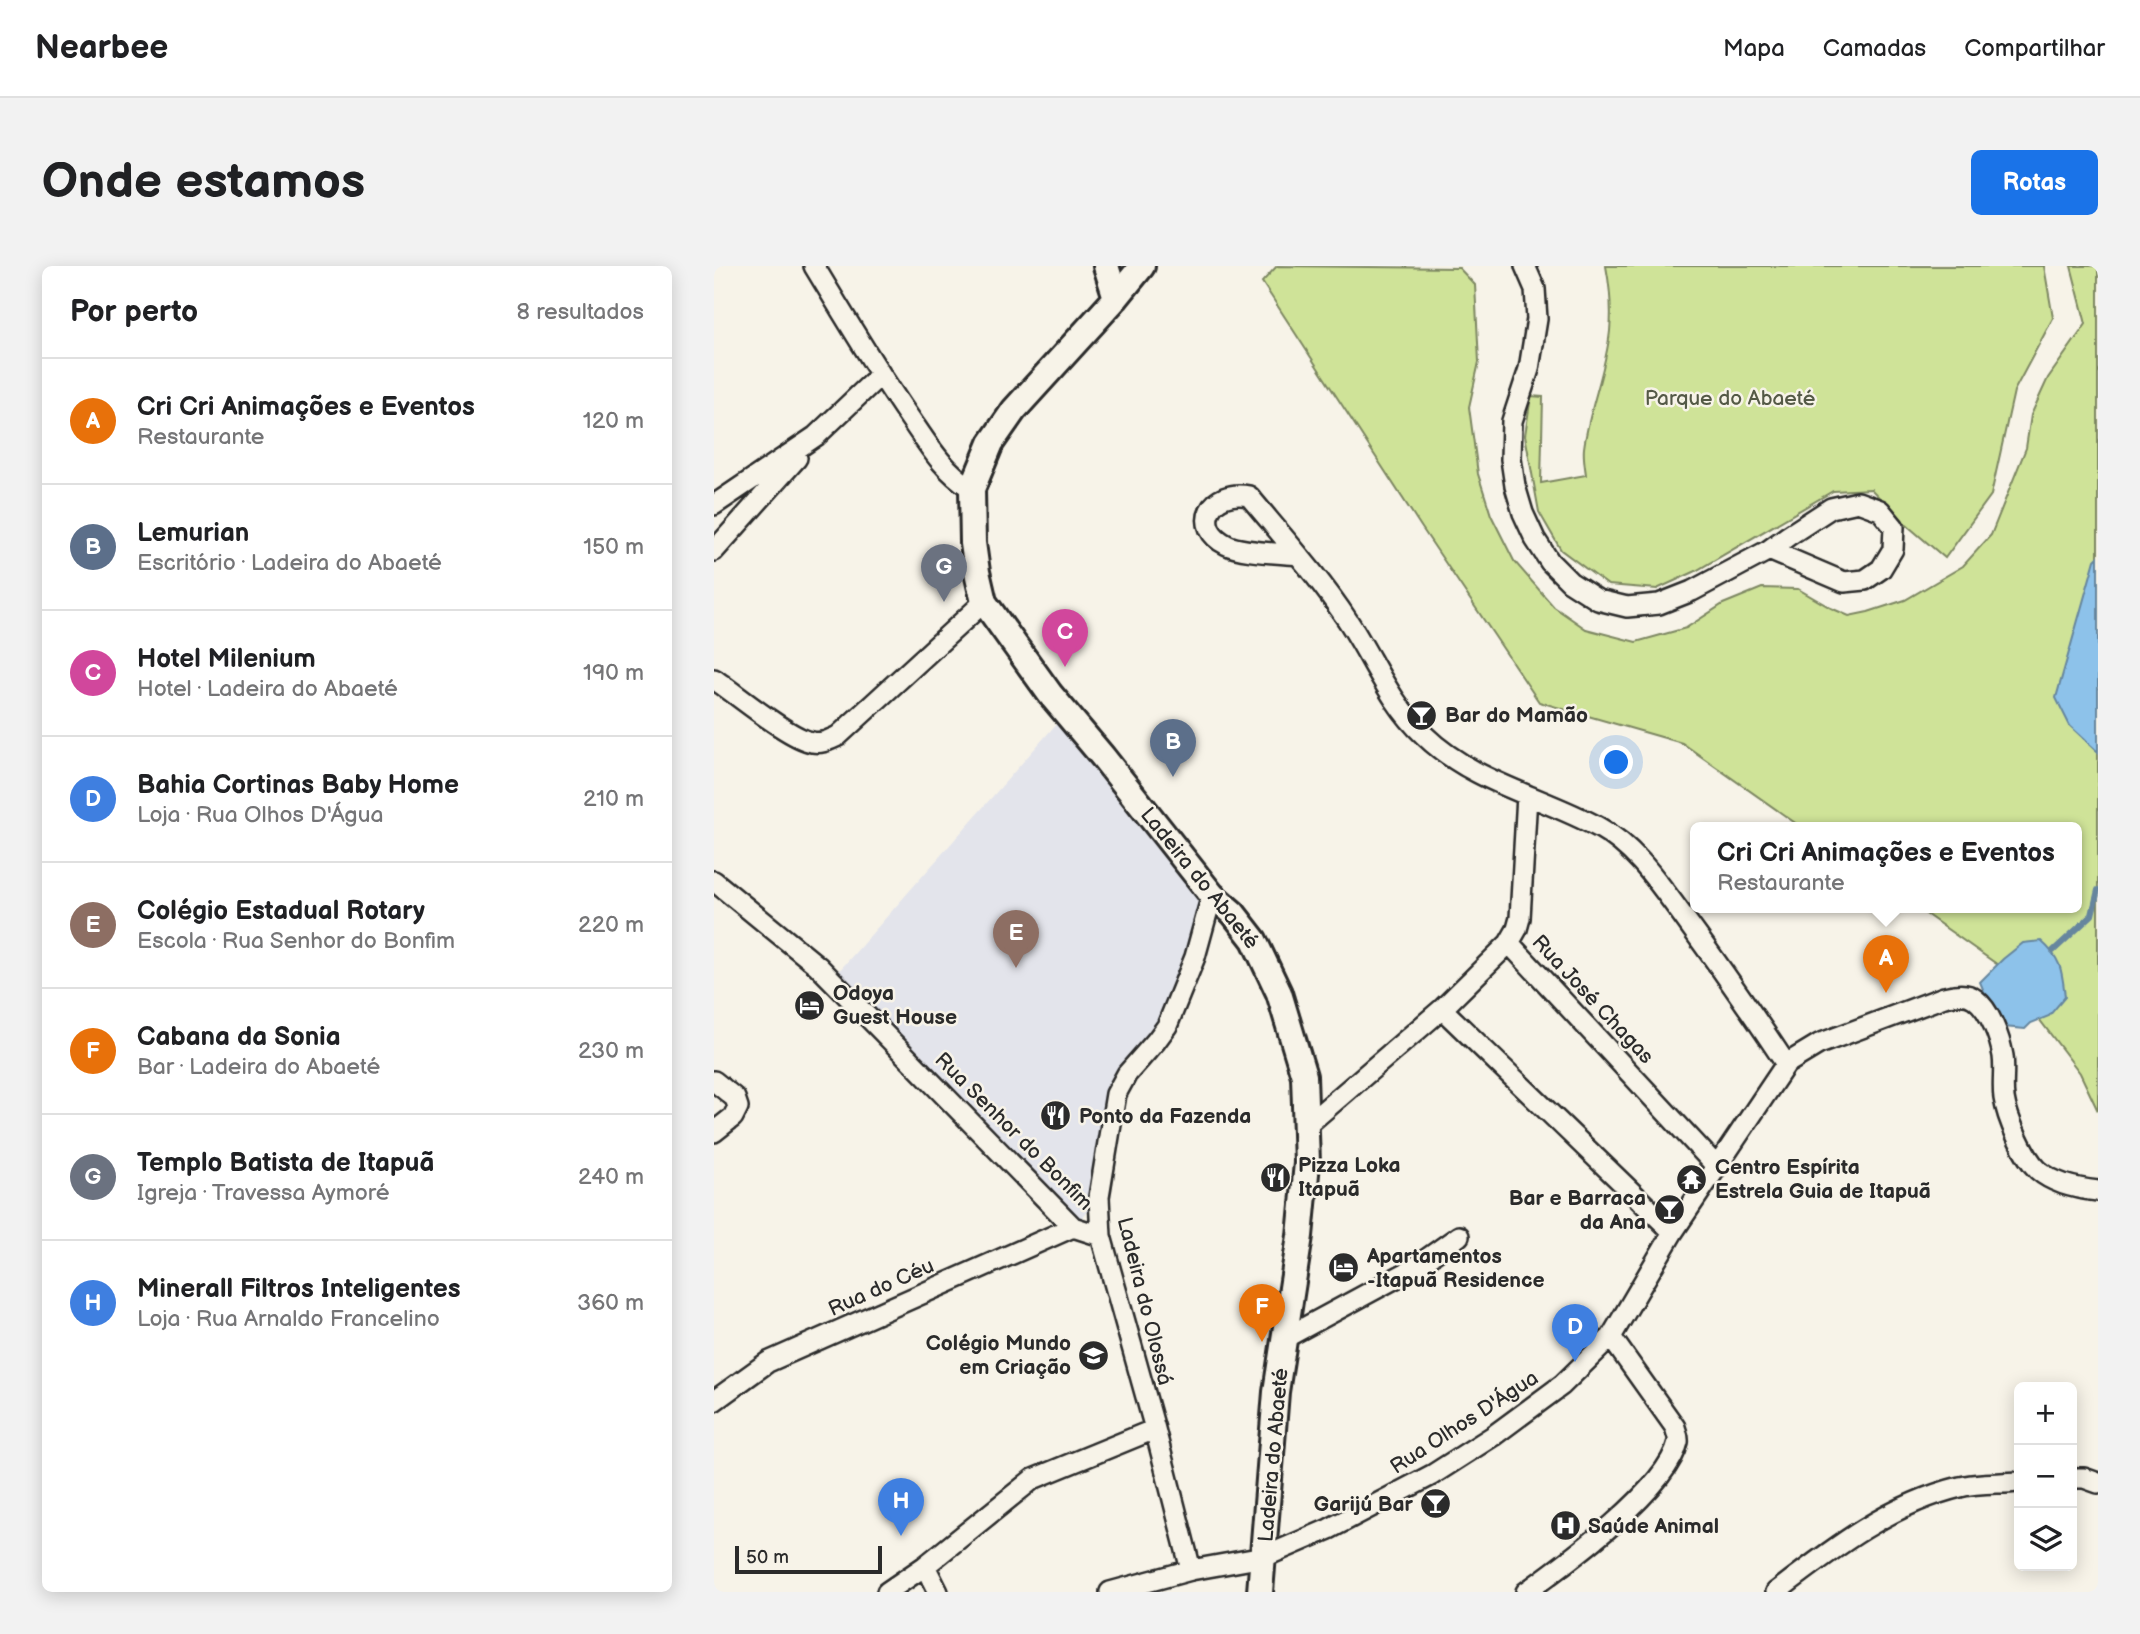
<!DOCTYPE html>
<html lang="pt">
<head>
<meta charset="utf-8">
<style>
  body { margin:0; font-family:"Balsamiq Sans",sans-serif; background:#f2f2f2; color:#202124 }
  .controls { position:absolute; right:21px; bottom:21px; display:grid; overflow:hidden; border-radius:10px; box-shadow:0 4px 18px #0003 }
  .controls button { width:63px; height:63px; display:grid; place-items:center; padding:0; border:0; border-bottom:2px solid #e0e0e0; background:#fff; color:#202124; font:35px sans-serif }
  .scale { position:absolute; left:21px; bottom:18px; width:147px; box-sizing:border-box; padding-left:7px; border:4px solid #2b2b2b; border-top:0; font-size:19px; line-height:24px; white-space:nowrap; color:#2b2b2b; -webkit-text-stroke:5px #f7f3e8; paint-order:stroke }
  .you { position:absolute; left:903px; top:497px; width:24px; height:24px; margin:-18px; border:5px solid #fff; border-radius:50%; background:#1a73e8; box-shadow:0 0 0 10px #1a73e833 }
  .badge { display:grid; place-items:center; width:46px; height:46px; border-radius:50%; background:#1a73e8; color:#fff; font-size:23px; font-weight:700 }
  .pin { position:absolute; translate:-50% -58px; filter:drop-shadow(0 2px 4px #0008) }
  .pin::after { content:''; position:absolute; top:37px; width:24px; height:21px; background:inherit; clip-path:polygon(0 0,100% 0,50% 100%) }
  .popup { position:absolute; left:976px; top:556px; width:392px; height:91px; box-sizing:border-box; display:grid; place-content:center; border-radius:10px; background:#fff; filter:drop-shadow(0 2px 5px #0005); font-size:23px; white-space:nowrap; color:#757577 }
  .popup b { font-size:26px; color:#202124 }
  .popup::after { content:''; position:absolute; left:50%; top:100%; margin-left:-14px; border:14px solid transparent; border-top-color:#fff }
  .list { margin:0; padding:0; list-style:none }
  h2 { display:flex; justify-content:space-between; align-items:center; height:91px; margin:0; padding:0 28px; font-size:30px }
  h2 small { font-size:23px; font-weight:400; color:#757577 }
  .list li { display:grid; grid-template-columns:46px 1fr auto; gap:21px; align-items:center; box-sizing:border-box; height:126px; padding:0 28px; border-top:2px solid #e0e0e0 }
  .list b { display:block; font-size:26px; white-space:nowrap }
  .list p { margin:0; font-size:23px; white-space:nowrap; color:#757577 }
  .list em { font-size:23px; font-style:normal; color:#757577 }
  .icon { flex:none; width:38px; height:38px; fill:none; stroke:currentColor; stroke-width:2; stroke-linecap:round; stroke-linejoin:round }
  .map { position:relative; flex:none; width:1384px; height:1326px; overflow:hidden; border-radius:10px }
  header { display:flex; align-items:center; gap:42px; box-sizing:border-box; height:98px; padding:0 35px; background:#fff; border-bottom:2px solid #e0e0e0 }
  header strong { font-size:33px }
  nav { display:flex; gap:38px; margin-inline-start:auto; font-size:24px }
  .intro { display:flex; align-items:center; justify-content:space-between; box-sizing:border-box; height:168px; padding:0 42px }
  h1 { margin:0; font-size:49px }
  .button { padding:18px 32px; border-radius:10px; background:#1a73e8; color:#fff; font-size:24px; font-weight:700 }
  main { display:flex; gap:42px; padding:0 42px }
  aside { flex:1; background:#fff; border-radius:10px; box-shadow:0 4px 18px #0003 }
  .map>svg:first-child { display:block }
  .built { fill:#e3e4eb }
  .green { fill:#cfe398; stroke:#7d8762; stroke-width:2 }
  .water { fill:#8dc2ea; stroke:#66869e; stroke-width:2 }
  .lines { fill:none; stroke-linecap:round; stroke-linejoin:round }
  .stream { stroke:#66869e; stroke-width:6 }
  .minor-casing { stroke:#2b2b2b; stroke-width:24 }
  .tertiary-casing { stroke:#2b2b2b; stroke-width:30 }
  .minor { stroke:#f7f3e8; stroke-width:19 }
  .tertiary { stroke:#f7f3e8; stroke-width:24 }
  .labels { text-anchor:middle; stroke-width:5; stroke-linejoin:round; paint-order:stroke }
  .park-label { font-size:21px; fill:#545946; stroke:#f7f3e8 }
  .poi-label { font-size:21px; font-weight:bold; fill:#2b2b2b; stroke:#f7f3e8; text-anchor:start }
  .street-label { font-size:21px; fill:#2b2b2b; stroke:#f7f3e8 }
</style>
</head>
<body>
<header>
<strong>Nearbee</strong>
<nav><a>Mapa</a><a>Camadas</a><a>Compartilhar</a></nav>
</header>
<div class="intro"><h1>Onde estamos</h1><a class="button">Rotas</a></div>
<main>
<aside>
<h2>Por perto<small>8 resultados</small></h2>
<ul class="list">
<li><span class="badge" style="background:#e8710a">A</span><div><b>Cri Cri Animações e Eventos</b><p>Restaurante</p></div><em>120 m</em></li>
<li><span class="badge" style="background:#5c6f8a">B</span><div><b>Lemurian</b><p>Escritório · Ladeira do Abaeté</p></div><em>150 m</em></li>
<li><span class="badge" style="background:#d1479c">C</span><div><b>Hotel Milenium</b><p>Hotel · Ladeira do Abaeté</p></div><em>190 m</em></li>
<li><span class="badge" style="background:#3f7fe0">D</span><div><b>Bahia Cortinas Baby Home</b><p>Loja · Rua Olhos D'Água</p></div><em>210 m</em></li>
<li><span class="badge" style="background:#8d6e63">E</span><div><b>Colégio Estadual Rotary</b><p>Escola · Rua Senhor do Bonfim</p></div><em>220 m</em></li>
<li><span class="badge" style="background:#e8710a">F</span><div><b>Cabana da Sonia</b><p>Bar · Ladeira do Abaeté</p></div><em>230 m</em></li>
<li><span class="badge" style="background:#6b7280">G</span><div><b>Templo Batista de Itapuã</b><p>Igreja · Travessa Aymoré</p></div><em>240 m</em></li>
<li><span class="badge" style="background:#3f7fe0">H</span><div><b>Minerall Filtros Inteligentes</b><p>Loja · Rua Arnaldo Francelino</p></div><em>360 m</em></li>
</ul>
</aside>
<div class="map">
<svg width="1384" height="1326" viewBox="0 0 1384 1326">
  <rect width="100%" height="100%" fill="#f7f3e8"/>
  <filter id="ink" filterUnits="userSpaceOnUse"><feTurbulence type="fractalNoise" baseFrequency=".0143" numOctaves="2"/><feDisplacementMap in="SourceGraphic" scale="14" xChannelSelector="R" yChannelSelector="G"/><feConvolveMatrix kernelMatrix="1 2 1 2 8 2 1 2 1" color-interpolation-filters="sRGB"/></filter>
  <g filter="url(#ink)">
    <path class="built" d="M 352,447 L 498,629 L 461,744 L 407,820 L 376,943 L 359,961 L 118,713 Z"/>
    <path class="green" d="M 563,0 L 745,2 L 761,19 L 765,96 L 755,141 L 764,208 L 777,249 L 800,295 L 840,341 L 872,363 L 922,376 L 972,362 L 1009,338 L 1048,322 L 1084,323 L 1117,342 L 1135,350 L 1154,346 L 1191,334 L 1249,300 L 1277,269 L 1312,182 L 1317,149 L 1334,112 L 1372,58 L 1357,0 L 1384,0 L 1384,845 L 1366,807 L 1284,699 L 1202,641 L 1363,641 L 1363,561 L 1087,561 L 968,477 L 825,436 L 708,262 L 548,16 Z
      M 892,0 L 1330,0 L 1339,52 L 1300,125 L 1277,229 L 1231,292 L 1188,255 L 1157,223 L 1119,225 L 980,306 L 943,323 L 894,319 L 847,284 L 825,246 L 811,169 L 817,130 L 829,131 L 827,217 L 872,209 C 871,200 869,191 870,182 C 875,142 892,105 896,65 C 898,44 896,21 892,0 Z"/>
    <path class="water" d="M 1384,291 L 1384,486 L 1356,460 L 1342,432 L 1381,294 Z
      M 1327,675 C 1348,693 1348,706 1351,731 L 1335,750 L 1317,757 L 1311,763 L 1290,761 L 1274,735 L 1266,716 L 1289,693 L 1309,677 Z"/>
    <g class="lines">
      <path class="stream" d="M 1339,685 L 1378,649 L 1384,624"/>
      <defs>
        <path id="minor" d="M 100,0 C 131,51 161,102 195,151 C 215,180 228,203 258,223
          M 811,0 L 821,23 L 823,53 L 815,103 L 798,155 L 797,193 L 801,220 L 809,247 L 821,273 L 836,296 L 856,316 L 884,334 L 913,341 L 945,338 L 978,325 L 1055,284 L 1074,270 L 1117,242 L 1144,236 L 1166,244 L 1180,261 L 1179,283 L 1167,303 L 1151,314 L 1130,316 L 1055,284
          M 0,239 L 102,170 L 166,109
          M 0,285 L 83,192
          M 584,289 C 566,287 526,286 513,279 C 476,261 497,222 535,230 C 569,271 605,311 634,355 C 659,393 676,437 710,469 C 759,517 828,530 886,562 C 922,582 945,618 969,650 C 1005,699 1039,748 1072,798
          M 0,413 C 21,427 76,473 98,476 C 108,478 115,474 124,470 L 270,336
          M 0,615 L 104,700 L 359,961 L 387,970
          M 795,677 L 1003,901
          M 728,743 L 959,966
          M 0,815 L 21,832 L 24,841 L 19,851 L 0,866
          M 592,860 L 728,743 L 795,677 L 803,663 L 806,652 L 813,529
          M 571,1072 L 697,1004 L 745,970
          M 0,1135 L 54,1096 L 359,961
          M 1358,1212 L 1370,1212 L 1384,1217
          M 211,1300 L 224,1326
          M 477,1304 L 441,1163 L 387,970 L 385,931 L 402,828 L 413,808 L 442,775 L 453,760 L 481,691 L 498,629
          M 173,1326 L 211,1300 L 319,1213 L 441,1163
          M 396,1326 L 477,1304 L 550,1291 L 615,1263 L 718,1209 L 779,1170 L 848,1119 L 897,1071 L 959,966 L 1072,798 L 1105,778 L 1230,731 C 1240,729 1252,726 1261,733 C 1276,744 1286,772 1289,790 C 1291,804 1288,818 1290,832 C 1293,852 1310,891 1324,904 C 1340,918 1364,923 1384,925
          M 812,1326 C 852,1297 953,1224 964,1176 C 965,1171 962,1166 961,1161 L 897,1071
          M 1062,1326 C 1118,1283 1176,1238 1246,1221 C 1264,1216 1286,1218 1305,1216"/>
        <path id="tertiary" d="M 392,0 L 402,32
          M 428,0 L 402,32 L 300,144 L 277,177 L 258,223 L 259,277 L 263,306 L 270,336 L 336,428 L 389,491 L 498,629 L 519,647 L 540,674 L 565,727 L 590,810 L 593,897 L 586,970 L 562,1126 L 546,1326"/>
      </defs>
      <use href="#minor" class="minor-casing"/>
      <use href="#tertiary" class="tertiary-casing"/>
      <use href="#minor" class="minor"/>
      <use href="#tertiary" class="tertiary"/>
    </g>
  </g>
  <defs>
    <symbol id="bar-disc" viewBox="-11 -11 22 22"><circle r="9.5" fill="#2b2b2b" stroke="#f7f3e8"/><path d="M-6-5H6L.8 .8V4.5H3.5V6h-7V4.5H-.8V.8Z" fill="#fff"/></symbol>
    <symbol id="hotel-disc" viewBox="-11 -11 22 22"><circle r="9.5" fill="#2b2b2b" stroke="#f7f3e8"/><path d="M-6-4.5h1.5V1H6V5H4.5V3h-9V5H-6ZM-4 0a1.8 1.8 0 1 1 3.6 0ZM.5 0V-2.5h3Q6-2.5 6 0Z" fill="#fff"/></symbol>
    <symbol id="restaurant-disc" viewBox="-11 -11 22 22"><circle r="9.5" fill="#2b2b2b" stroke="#f7f3e8"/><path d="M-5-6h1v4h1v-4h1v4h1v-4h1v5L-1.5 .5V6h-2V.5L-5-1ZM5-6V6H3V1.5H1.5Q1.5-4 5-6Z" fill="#fff"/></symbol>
    <symbol id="temple-disc" viewBox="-11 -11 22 22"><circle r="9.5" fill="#2b2b2b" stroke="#f7f3e8"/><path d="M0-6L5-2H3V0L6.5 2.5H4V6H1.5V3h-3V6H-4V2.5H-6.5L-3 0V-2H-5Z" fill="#fff"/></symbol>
    <symbol id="school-disc" viewBox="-11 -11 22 22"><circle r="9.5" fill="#2b2b2b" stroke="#f7f3e8"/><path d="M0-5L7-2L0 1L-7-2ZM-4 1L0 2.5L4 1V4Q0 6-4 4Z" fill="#fff"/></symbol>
    <symbol id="hospital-disc" viewBox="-11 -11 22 22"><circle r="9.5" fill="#2b2b2b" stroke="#f7f3e8"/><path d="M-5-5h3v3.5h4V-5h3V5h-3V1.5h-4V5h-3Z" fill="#fff"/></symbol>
  </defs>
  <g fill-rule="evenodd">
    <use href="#bar-disc" x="690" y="432" width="35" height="35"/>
    <use href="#hotel-disc" x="78" y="722" width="35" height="35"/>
    <use href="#restaurant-disc" x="324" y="832" width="35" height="35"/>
    <use href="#restaurant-disc" x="544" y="894" width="35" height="35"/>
    <use href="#temple-disc" x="960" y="896" width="35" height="35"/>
    <use href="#bar-disc" x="938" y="926" width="35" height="35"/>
    <use href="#hotel-disc" x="612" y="984" width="35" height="35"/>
    <use href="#school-disc" x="362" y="1072" width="35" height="35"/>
    <use href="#bar-disc" x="704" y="1220" width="35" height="35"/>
    <use href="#hospital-disc" x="834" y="1242" width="35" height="35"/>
  </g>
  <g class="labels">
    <g class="park-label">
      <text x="1016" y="139">Parque do Abaeté</text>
    </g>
    <g class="poi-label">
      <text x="731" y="456">Bar do Mamão</text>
      <text x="119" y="734">Odoya<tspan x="119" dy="24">Guest House</tspan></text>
      <text x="365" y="857">Ponto da Fazenda</text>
      <text x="584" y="906">Pizza Loka<tspan x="584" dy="24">Itapuã</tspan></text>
      <text x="1001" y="908">Centro Espírita<tspan x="1001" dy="24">Estrela Guia de Itapuã</tspan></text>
      <text x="932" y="939" text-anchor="end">Bar e Barraca<tspan x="932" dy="24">da Ana</tspan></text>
      <text x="653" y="997">Apartamentos<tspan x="653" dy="24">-Itapuã Residence</tspan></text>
      <text x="357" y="1084" text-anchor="end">Colégio Mundo<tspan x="357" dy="24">em Criação</tspan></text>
      <text x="699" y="1245" text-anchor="end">Garijú Bar</text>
      <text x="874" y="1267">Saúde Animal</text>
    </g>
    <g class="street-label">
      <text transform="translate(486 612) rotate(51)" y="7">Ladeira do Abaeté</text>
      <text transform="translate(879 733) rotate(47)" y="7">Rua José Chagas</text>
      <text transform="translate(300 865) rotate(45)" y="7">Rua Senhor do Bonfim</text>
      <text transform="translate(167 1021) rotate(-24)" y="7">Rua do Céu</text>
      <text transform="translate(431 1035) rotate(76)" y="7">Ladeira do Olossá</text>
      <text transform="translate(750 1156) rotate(-33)" y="7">Rua Olhos D'Água</text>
      <text transform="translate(559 1189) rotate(-85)" y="7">Ladeira do Abaeté</text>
    </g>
  </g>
</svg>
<div class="controls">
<button>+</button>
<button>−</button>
<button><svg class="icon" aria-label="layers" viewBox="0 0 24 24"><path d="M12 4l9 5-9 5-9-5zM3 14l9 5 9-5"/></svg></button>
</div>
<div class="scale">50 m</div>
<div class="you"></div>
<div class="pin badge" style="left:1172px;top:727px;background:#e8710a">A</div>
<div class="popup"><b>Cri Cri Animações e Eventos</b>Restaurante</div>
<div class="pin badge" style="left:459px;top:511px;background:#5c6f8a">B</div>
<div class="pin badge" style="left:351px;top:401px;background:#d1479c">C</div>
<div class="pin badge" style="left:861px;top:1096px;background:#3f7fe0">D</div>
<div class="pin badge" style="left:302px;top:702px;background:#8d6e63">E</div>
<div class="pin badge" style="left:548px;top:1076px;background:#e8710a">F</div>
<div class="pin badge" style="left:230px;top:336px;background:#6b7280">G</div>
<div class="pin badge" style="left:187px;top:1270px;background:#3f7fe0">H</div>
</div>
</main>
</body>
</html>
